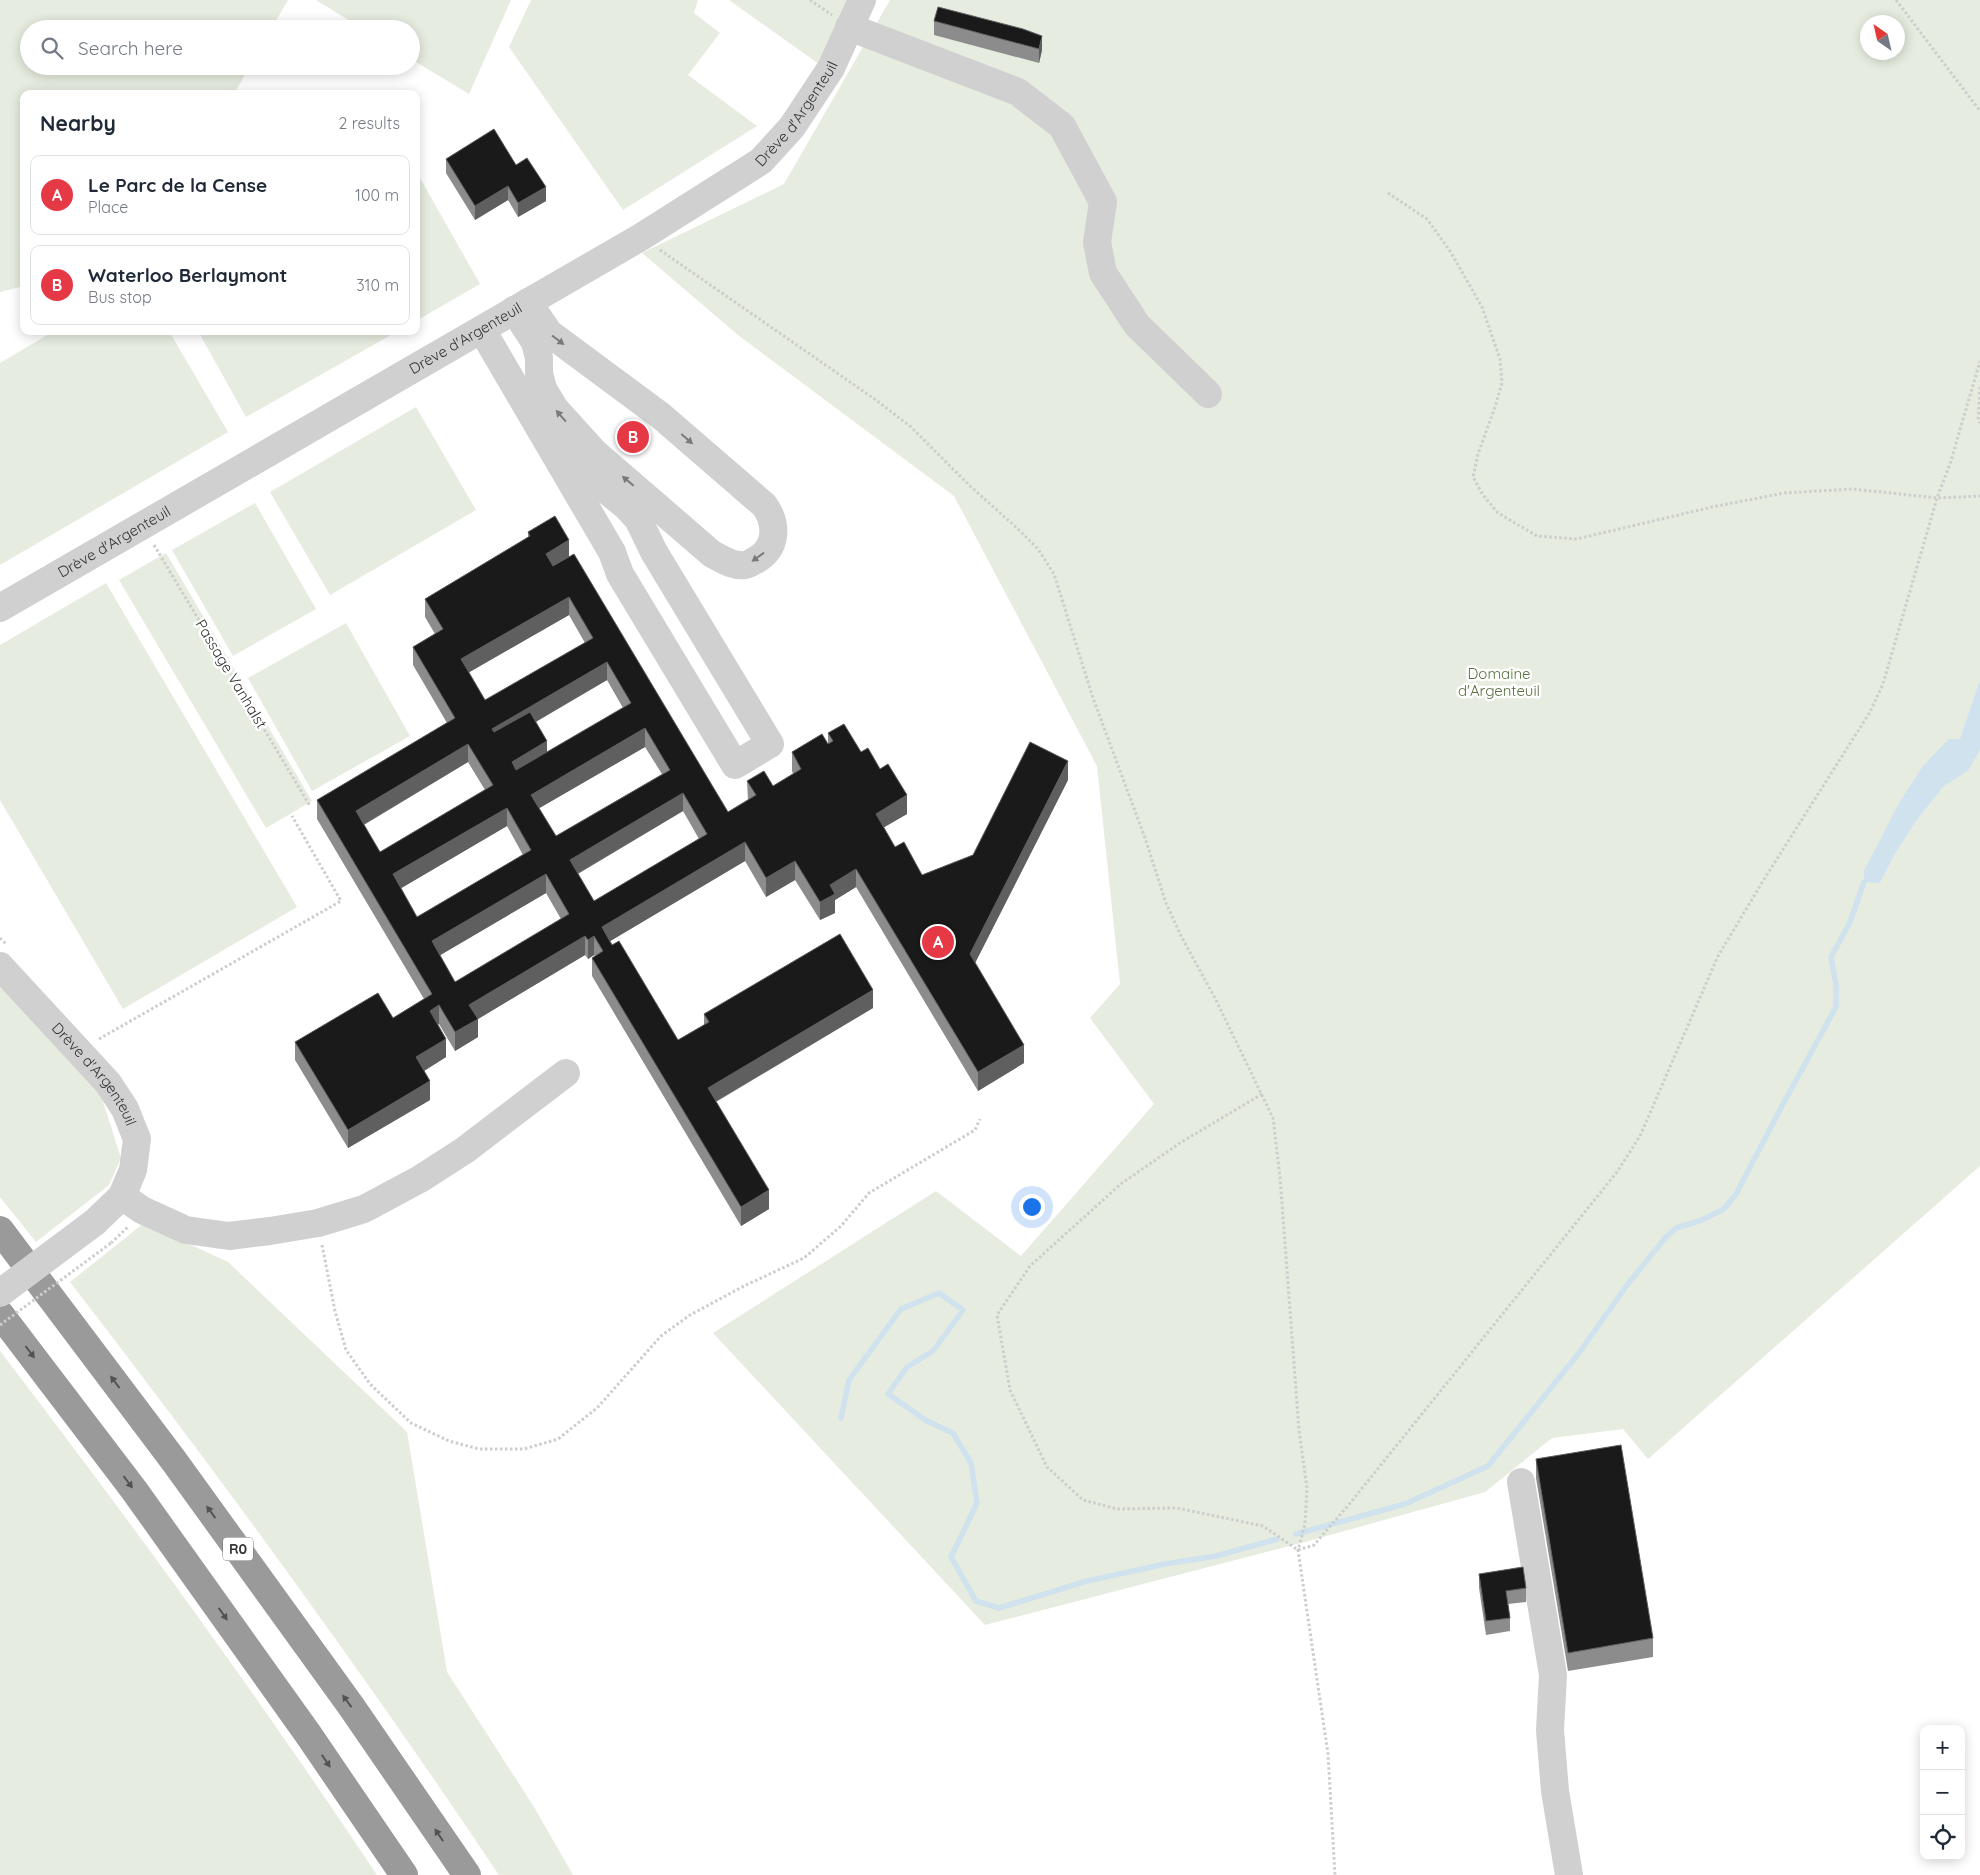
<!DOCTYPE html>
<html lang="en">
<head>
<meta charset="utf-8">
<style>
  body { margin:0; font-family:Quicksand,sans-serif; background:#f6f6f7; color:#1f2937 }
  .controls { position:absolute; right:15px; bottom:15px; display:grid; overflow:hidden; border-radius:10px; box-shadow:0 2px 12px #0003 }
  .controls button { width:45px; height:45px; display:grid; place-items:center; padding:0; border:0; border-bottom:1px solid #e0e1e3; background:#fff; color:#1f2937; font:25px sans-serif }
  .compass { position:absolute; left:1860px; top:15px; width:45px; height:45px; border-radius:50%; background:#fff; box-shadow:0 2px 12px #0003; rotate:326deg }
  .you { position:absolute; left:1031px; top:1206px; width:18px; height:18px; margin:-12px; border:4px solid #fff; border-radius:50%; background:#1a73e8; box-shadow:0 0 0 8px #1a73e833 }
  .badge { display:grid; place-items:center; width:32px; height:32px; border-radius:50%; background:#e63946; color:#fff; font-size:16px; font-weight:700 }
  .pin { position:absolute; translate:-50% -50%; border:2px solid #fff; box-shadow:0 1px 5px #0006 }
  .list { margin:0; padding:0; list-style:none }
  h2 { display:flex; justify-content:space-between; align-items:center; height:65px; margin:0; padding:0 20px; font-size:21px }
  h2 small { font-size:16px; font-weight:400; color:#747a83 }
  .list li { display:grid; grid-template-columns:32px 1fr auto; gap:15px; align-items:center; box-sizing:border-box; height:80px; margin:0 10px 10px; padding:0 10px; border:1px solid #e0e1e3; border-radius:10px }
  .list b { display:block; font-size:19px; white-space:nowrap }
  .list p { margin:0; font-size:16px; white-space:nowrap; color:#747a83 }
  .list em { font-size:16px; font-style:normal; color:#747a83 }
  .icon { flex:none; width:28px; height:28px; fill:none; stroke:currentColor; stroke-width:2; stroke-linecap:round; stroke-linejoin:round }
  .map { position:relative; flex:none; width:1980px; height:1875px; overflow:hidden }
  .search { position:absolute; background:#fff; box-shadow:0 2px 12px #0003; left:20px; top:20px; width:400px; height:55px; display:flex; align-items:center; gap:12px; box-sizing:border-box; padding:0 18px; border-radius:28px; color:#747a83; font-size:19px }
  .panel { position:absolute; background:#fff; box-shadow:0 2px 12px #0003; left:20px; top:90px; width:400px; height:245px; border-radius:10px }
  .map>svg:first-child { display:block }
  .green { fill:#e6ecdf; fill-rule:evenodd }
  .water { fill:#cfe2ee }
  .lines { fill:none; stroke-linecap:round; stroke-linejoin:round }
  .stream { stroke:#cfe2ee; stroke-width:5.5 }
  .path { stroke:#cdcdcd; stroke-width:3; stroke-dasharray:2.5 2.5; stroke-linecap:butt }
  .minor { stroke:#d0d0d0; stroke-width:28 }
  .highway { stroke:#9a9a9a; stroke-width:28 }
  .path-bridge { stroke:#cdcdcd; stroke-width:3; stroke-dasharray:2.5 2.5; stroke-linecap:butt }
  .minor-bridge { stroke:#d0d0d0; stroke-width:28 }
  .wall { fill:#8c8c8c; fill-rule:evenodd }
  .shaded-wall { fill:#5f5f5f }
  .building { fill:#1a1a1a; stroke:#5f5f5f; fill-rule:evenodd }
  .oneway { fill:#7a7a7a }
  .oneway2 { fill:#525252 }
  .labels { text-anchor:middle; stroke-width:5; stroke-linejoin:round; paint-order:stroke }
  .shield { fill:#fff; stroke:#707070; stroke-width:1 }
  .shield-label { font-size:14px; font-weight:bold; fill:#333 }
  .street-label { font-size:15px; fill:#333; stroke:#fff }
  .park-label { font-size:15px; fill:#56703f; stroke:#fff }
</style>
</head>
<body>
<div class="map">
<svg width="1980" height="1875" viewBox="0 0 1980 1875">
  <rect width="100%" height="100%" fill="#fff"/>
  <path class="green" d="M 0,0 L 288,0 L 271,29 L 29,29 L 29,66 L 250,66 L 234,94 L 24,94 L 24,286 L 0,292 Z
    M 316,0 L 511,0 L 469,94 L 411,59 L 411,29 L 363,29 Z
    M 531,0 L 698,0 L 694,13 L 720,33 L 688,75 L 757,126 L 623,210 L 509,47 Z
    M 729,0 L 851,0 L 819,64 Z
    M 890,0 L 1980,0 L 1980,679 L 1960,740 L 1899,803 L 1884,836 L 1880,883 L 1895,854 L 1917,820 L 1944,786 L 1968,771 L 1980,750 L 1980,1166 L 1648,1459 L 1623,1429 L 1552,1438 L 1485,1492 L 1305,1542 L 985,1625 L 713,1333 L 936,1191 L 1021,1256 L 1154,1104 L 1090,1018 L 1120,984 L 1097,766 L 954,496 L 738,335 L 642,253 L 784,184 ZM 1868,22 L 1898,22 L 1898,52 L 1868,52 Z
    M 416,171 L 480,284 L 416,321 Z
    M 54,331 L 169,331 L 228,432 L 0,565 L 0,363 Z
    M 198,331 L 398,331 L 246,417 Z
    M 416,407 L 476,510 L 330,595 L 270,492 Z
    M 255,503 L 316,609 L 233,656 L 172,550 Z
    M 166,553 L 312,801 L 266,828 L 119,580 Z
    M 106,583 L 297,907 L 123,1009 L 0,800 L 0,645 Z
    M 346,623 L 410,736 L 312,791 L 248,678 Z
    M 0,976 L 98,1086 L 121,1158 L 109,1185 L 36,1242 L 0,1197 Z
    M 144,1223 L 228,1262 L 407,1432 L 447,1672 L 534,1807 L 573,1875 L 499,1875 C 363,1672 219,1475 70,1282 Z
    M 0,1351 C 131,1522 258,1696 377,1875 L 0,1875 Z"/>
  <path class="water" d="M 1980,679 L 1980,750 L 1968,771 L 1944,786 L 1917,820 L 1895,854 L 1880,883 L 1864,882 L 1864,871 L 1899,803 L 1923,766 L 1949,739 L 1960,739 Z"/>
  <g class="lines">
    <path class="stream" d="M 841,1418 L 849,1380 L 901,1309 L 939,1293 L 963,1310 L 933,1351 L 907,1367 L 888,1394 L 927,1421 L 953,1433 L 971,1463 L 977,1503 L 951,1557 L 976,1601 L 999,1608 L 1087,1581 L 1165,1564 L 1216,1556 L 1277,1539
      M 1296,1534 L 1405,1504 L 1488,1466 L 1579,1353 L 1627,1285 L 1666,1237 L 1676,1228 L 1702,1220 L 1724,1209 L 1736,1194 L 1782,1106 L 1836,1007 L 1836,985 L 1831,957 L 1850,922 L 1864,882"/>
    <path class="path" d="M 810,0 L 832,15
      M 1896,0 L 1980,111
      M 1388,193 L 1427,219 L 1450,251 L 1482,307 L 1500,359 L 1502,383 L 1495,407 L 1478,454 L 1473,477 L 1483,495 L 1498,513 L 1537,536 L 1577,539 L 1712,507 L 1784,493 L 1853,489 L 1937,498 L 1980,496
      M 660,250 L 876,400 L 911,427 L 970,486 L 1018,529 L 1038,549 L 1054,574 L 1093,698 L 1145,838 L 1166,903 L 1181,936 L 1215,998 L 1273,1118 L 1280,1177 L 1299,1430 L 1307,1488 L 1305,1524 L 1298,1550 L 1328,1754 L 1335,1875
      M 1980,387 L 1978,420 L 1980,423
      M 154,545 L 310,806
      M 0,938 L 6,944
      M 99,1039 L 341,901 L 292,816
      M 1262,1094 L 1180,1143 L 1122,1183 L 1030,1266 L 997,1315 L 1010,1390 L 1047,1467 L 1083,1500 L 1117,1509 L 1177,1508 L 1263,1526 L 1298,1550 L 1314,1545 L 1351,1502 L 1617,1172 L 1640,1136 L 1718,956 L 1763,881 L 1870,712 L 1883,684 L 1937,498 L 1950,464 L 1980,361
      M 111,1243 L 129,1226
      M 322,1245 L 335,1311 L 346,1350 L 370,1384 L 411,1423 L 449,1441 L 479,1449 L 524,1449 L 558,1439 L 597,1408 L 661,1336 L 690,1315 L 744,1286 L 804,1258 L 841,1226 L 869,1193 L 975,1130 L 980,1119"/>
    <g class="minor">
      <path d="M 849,27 L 1018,92 L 1062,126 L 1103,202 L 1097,242 L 1103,273 L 1137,325 L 1208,394"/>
      <path d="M 514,310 L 535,342 L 539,358 L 539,373 L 543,389 L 555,409 L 594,452 L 712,554 C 722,559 733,567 745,565 C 749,565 753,561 756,560 C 777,548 778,524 764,505 L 661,416 L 549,333 L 528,302"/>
      <path d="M 482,330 L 612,552 L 620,574 L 735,765 L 770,744 L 654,552 L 638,519 L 627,507 L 600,485 L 536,421"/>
      <path id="s1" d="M 0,608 L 641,237 L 761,161 L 792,127 L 831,68 L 862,0"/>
      <path id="s2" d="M 0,966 L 108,1083 L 125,1109 L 137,1139 L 133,1170 L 122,1196 L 95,1222"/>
      <path d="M 122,1196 L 142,1210 L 186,1230 L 229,1236 L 270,1231 L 318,1223 L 364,1209 L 420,1179 L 465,1150 L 566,1073"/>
      <path d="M 1521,1482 L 1553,1675 L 1550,1730 L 1555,1791 L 1569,1875"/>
    </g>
    <path class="highway" d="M 0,1230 L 174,1461 L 351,1706 L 467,1875
      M 0,1314 L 134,1490 L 308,1734 L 404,1875"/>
    <path class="path-bridge" d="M 0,1325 L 111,1243"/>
    <path class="minor-bridge" d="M 0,1293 L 95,1222"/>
  </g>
  <path class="wall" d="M 934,21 L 1042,50 L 1039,63 L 934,35 Z
    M 446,159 L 516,165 L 546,201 L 518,217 L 508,200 L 475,220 L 446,173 Z
    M 528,532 L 569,556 L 728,812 L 748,800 L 747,781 L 773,786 L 793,774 L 792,771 L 792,752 L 828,744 L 828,733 L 861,752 L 907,814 L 884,827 L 895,847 L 922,875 L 973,855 L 1068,780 L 975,963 L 1024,1063 L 978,1091 L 856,887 L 835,900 L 835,913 L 820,920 L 795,880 L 766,897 L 745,861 L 610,941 L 678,1040 L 704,1025 L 704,1014 L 873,1008 L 716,1102 L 769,1209 L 741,1226 L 592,976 L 592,958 L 595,956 L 594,955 L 588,959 L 585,955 L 478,1019 L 478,1037 L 455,1051 L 439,1024 L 438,1024 L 446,1057 L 424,1071 L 430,1100 L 348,1148 L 295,1060 L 295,1042 L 393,1018 L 424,999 L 317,819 L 317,800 L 447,723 L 413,665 L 413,647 L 435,634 L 425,617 L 425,599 L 528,538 ZM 569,615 L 585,643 L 485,700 L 469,672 ZM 607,680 L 623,708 L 547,752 L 536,722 ZM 645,747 L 662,774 L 556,836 L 539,808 ZM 468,762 L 485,790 L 380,852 L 364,825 ZM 683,811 L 699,839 L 594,901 L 578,874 ZM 507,826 L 523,855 L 417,917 L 401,888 ZM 546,893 L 561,919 L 455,982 L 440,955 Z
    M 1536,1459 L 1653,1638 L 1653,1657 L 1568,1671 L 1536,1478 Z
    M 1479,1574 L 1526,1588 L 1526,1602 L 1508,1604 L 1510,1618 L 1510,1631 L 1486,1635 L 1479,1588 Z"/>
  <path class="shaded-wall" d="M 1042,36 L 1042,50 L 1039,63 L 1039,49 Z
    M 508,186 L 508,200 L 475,220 L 475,206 Z
    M 546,187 L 546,201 L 518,217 L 518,203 Z
    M 569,540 L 569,559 L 546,572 L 546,554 Z
    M 569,597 L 569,615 L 461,677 L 461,659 Z
    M 607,662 L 607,680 L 492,747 L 492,729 Z
    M 645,728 L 645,747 L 531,813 L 531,795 Z
    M 547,741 L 547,760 L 512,781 L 512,762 Z
    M 468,744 L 468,762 L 356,829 L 356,811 Z
    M 1068,761 L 1068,780 L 970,973 L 970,954 Z
    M 683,793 L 683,811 L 570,878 L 570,860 Z
    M 907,795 L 907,814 L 876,832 L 876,814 Z
    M 507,808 L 507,826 L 393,893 L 393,874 Z
    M 745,842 L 745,861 L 602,946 L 602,927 Z
    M 795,861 L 795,880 L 766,897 L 766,878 Z
    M 856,869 L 856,887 L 835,900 L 835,913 L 820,920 L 820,902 L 830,885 Z
    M 546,874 L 546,893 L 432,960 L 432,941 Z
    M 585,936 L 585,955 L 478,1019 L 478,1037 L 455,1051 L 455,1032 L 469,1005 Z
    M 594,936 L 594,955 L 588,959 L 588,940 Z
    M 873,990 L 873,1008 L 708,1106 L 708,1088 Z
    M 439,1005 L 439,1024 L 430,1029 L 430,1011 Z
    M 446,1039 L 446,1057 L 416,1076 L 416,1057 Z
    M 1024,1045 L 1024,1063 L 978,1091 L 978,1072 Z
    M 430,1081 L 430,1100 L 348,1148 L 348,1130 Z
    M 769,1190 L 769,1209 L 741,1226 L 741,1207 Z"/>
  <path class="building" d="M 938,7 L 1023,29 L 1042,36 L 1039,49 L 934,21 Z
    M 494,129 L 516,165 L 527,158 L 546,187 L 518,203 L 508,186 L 475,206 L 446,159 Z
    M 555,516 L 569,540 L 546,554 L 553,566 L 574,554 L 728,812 L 756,795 L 747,781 L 764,771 L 773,786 L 801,769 L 792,752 L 822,734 L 828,744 L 833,741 L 828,733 L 844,724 L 861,752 L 868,748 L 880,769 L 888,764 L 907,795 L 876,814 L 895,847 L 904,842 L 922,875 L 973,855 L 1030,742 L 1068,761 L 970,954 L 1024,1045 L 978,1072 L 856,869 L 830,885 L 835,894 L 820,902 L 795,861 L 766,878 L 745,842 L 602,927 L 612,945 L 619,941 L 678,1040 L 709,1022 L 704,1014 L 840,934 L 873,990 L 708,1088 L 769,1190 L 741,1207 L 592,958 L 603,951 L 594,936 L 588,940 L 585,936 L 469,1005 L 478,1019 L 455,1032 L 439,1005 L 430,1011 L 446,1039 L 416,1057 L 430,1081 L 348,1130 L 295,1042 L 378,993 L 393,1018 L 432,994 L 317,800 L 455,718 L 413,647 L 443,629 L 425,599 L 530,536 L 528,532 ZM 569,597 L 593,638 L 485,700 L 461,659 ZM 607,662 L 631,703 L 516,770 L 512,762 L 547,741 L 530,712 L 494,732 L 492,729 ZM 645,728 L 670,770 L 556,836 L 531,795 ZM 468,744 L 493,785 L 380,852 L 356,811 ZM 683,793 L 707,834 L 594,901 L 570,860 ZM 507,808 L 531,850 L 417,917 L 393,874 ZM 546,874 L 569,914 L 455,982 L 432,941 Z
    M 1621,1445 L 1653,1638 L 1568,1653 L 1536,1459 Z
    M 1523,1567 L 1526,1588 L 1506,1591 L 1510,1618 L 1486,1621 L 1479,1574 Z"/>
  <defs><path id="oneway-solid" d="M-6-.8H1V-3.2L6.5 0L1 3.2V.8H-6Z" transform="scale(1.25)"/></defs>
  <g class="oneway">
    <use href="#oneway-solid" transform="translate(558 340) rotate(37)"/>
    <use href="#oneway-solid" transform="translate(561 416) rotate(-131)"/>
    <use href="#oneway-solid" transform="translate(687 439) rotate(41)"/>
    <use href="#oneway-solid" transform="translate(628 481) rotate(-140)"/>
    <use href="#oneway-solid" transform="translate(758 557) rotate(144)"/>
  </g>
  <g class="oneway2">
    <use href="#oneway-solid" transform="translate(30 1352) rotate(53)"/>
    <use href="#oneway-solid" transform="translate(115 1382) rotate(-127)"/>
    <use href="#oneway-solid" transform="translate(128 1482) rotate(53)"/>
    <use href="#oneway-solid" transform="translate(211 1512) rotate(-126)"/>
    <use href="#oneway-solid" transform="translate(223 1614) rotate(55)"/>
    <use href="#oneway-solid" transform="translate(347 1701) rotate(-126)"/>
    <use href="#oneway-solid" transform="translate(326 1761) rotate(56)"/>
    <use href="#oneway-solid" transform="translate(439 1835) rotate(-124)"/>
  </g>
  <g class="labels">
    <rect class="shield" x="223" y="1537.5" width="30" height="23" rx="4"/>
    <g class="shield-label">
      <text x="238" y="1554">R0</text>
    </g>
    <g class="street-label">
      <text dy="5" stroke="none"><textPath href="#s1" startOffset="942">Drève d'Argenteuil</textPath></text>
      <text dy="5" stroke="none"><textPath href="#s1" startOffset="538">Drève d'Argenteuil</textPath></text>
      <text dy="5" stroke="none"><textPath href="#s1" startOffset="132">Drève d'Argenteuil</textPath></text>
      <text transform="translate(231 674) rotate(59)" y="5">Passage Vanhalst</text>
      <text dy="5" stroke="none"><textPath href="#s2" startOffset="144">Drève d'Argenteuil</textPath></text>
    </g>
    <g class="park-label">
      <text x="1499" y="679">Domaine<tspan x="1499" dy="17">d'Argenteuil</tspan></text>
    </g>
  </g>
</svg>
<div class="controls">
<button>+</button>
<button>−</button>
<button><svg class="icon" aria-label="locate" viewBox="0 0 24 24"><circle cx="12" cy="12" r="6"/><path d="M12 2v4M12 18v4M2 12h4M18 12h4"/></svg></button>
</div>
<svg class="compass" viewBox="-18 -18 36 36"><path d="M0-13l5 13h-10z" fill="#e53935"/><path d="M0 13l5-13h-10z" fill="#747a83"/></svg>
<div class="you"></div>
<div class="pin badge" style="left:938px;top:942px">A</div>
<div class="pin badge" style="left:633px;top:437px">B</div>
<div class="search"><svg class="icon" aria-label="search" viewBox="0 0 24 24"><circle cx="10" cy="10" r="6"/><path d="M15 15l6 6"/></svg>Search here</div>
<section class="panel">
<h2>Nearby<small>2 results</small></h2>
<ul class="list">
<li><span class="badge">A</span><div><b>Le Parc de la Cense</b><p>Place</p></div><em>100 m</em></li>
<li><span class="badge">B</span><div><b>Waterloo Berlaymont</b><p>Bus stop</p></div><em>310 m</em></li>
</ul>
</section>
</div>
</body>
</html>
